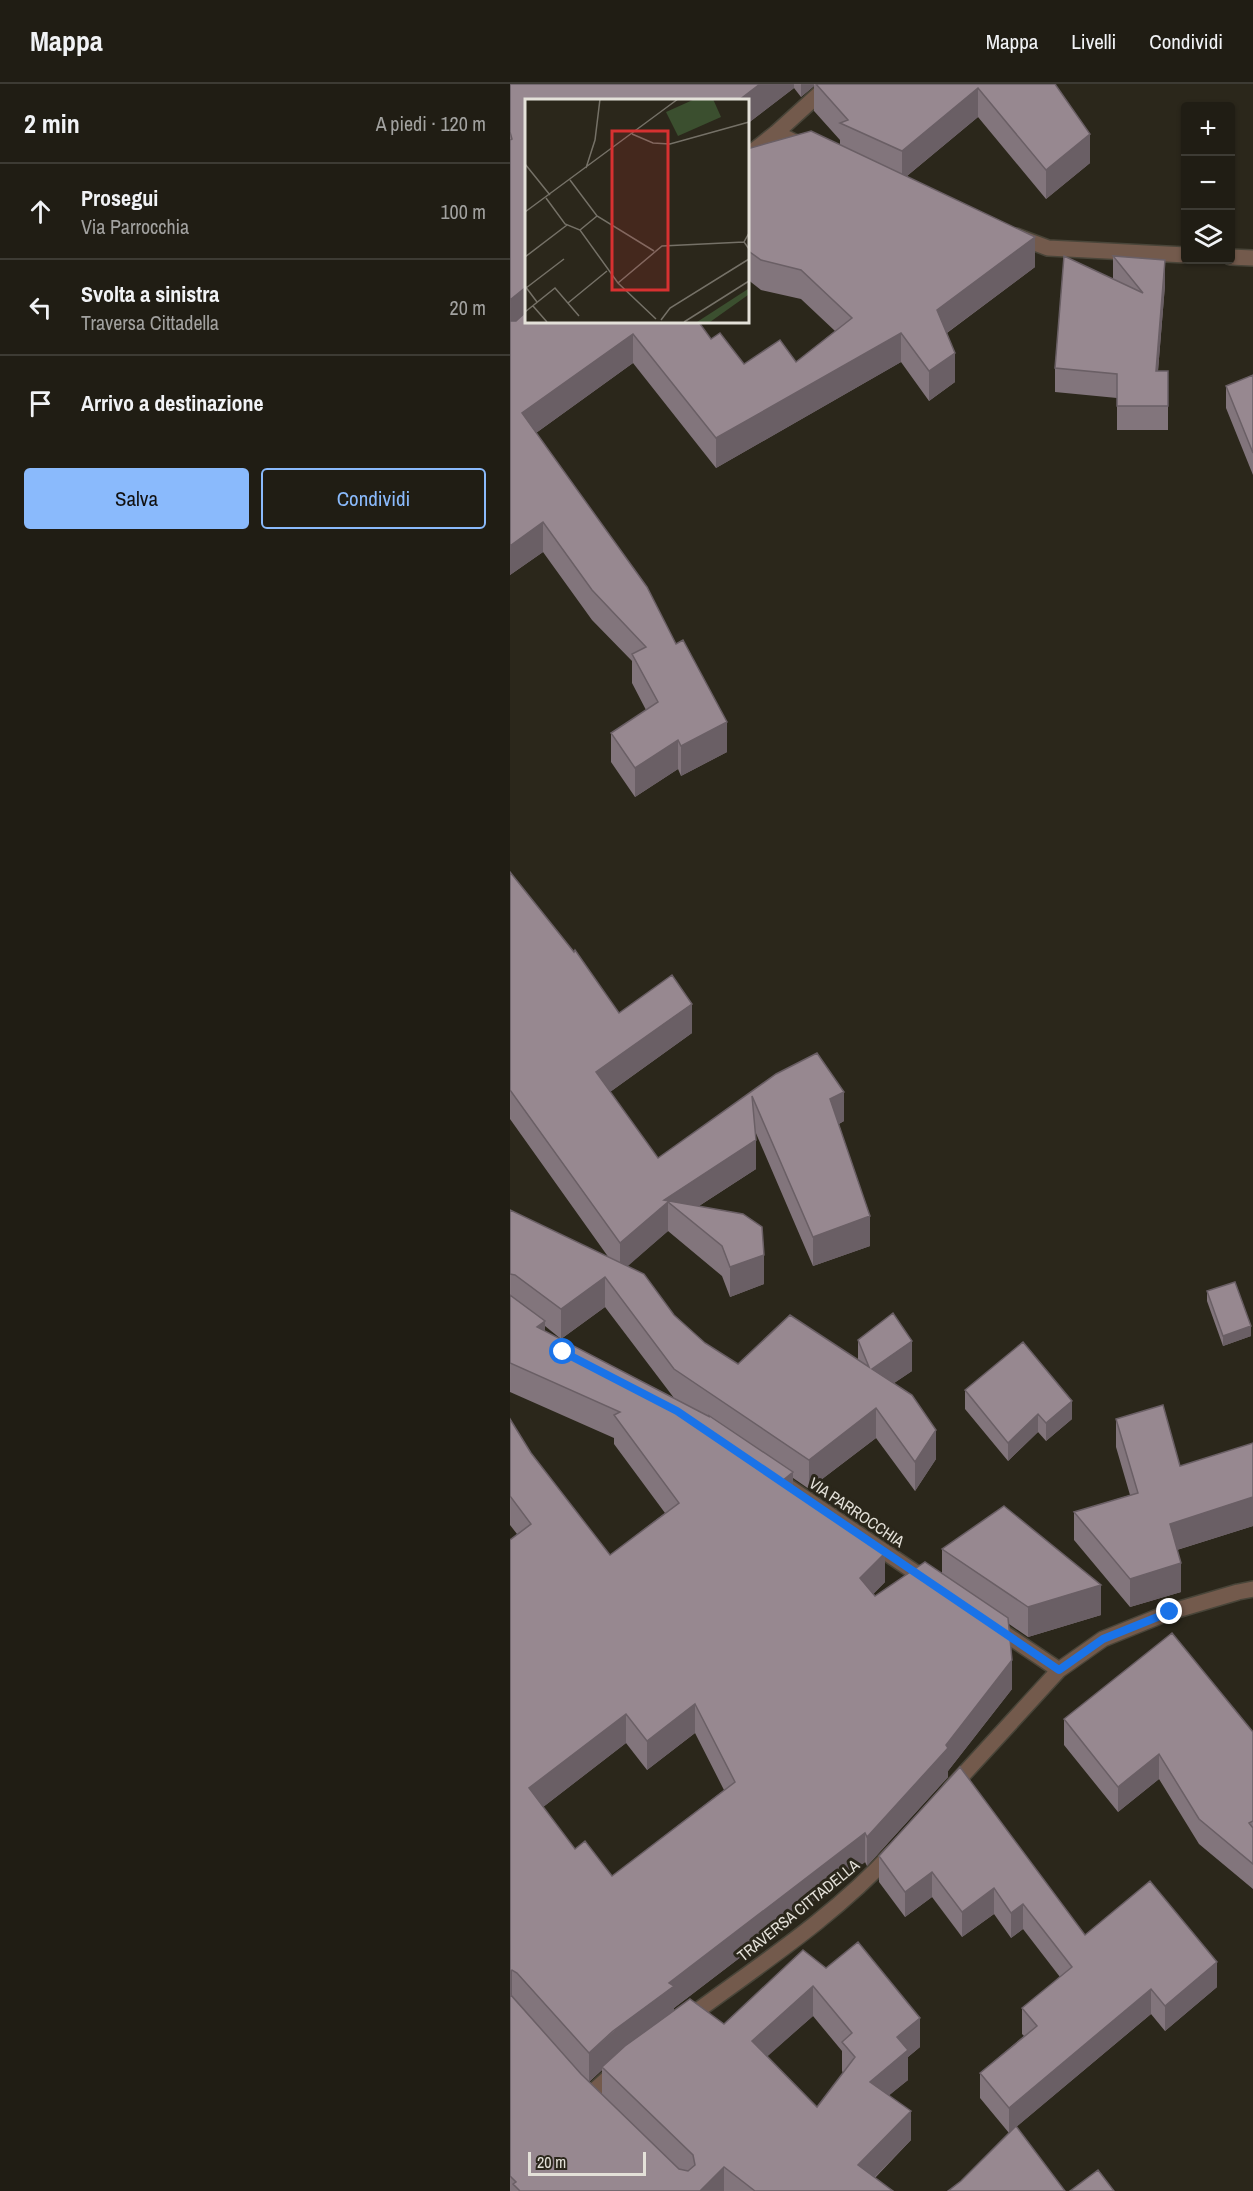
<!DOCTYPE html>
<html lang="it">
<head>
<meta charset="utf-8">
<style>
  body { margin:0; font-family:"Archivo Narrow",sans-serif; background:#2d2a22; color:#f1f3f6 }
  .controls { position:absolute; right:18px; top:18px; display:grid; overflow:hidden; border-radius:6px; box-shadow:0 2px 4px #0004 }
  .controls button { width:54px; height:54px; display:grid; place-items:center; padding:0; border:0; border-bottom:2px solid #3d3b34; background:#201d14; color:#f1f3f6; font:30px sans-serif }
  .scale { position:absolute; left:18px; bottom:15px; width:118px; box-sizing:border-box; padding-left:6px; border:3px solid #e4e1d9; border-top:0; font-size:16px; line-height:21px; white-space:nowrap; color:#e4e1d9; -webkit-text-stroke:4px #2b271b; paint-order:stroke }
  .stop { position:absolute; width:18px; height:18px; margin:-14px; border:4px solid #1a73e8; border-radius:50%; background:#fff }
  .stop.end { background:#1a73e8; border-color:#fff; box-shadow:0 2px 6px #0008 }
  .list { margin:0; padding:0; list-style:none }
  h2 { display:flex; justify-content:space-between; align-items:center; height:78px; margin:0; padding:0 24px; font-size:26px }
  h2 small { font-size:20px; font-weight:400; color:#a2a2a0 }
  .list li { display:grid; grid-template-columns:39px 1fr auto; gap:18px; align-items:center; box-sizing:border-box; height:96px; padding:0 24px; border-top:2px solid #3d3b34 }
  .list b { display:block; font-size:22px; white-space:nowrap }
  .list p { margin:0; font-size:20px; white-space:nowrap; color:#a2a2a0 }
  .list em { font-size:20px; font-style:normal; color:#a2a2a0 }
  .actions { display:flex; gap:12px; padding:18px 24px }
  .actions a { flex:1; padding:14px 0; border:2px solid #8abafc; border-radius:6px; text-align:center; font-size:21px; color:#8abafc }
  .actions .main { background:#8abafc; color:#111 }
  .icon { flex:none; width:33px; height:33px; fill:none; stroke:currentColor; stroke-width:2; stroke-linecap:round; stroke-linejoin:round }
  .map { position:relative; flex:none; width:743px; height:2107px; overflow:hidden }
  header { display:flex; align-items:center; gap:36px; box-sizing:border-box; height:84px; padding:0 30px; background:#201d14; border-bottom:2px solid #3d3b34 }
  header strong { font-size:28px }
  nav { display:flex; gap:33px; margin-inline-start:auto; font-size:21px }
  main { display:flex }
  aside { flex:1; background:#201d14 }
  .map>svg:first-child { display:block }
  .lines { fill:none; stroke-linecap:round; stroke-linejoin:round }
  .minor-casing { stroke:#494539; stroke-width:18 }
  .minor { stroke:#735a4c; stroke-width:15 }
  .wall { fill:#82757c; fill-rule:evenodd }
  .shaded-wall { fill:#6a5f65 }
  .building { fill:#978890; stroke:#6a5f65; stroke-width:1.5; fill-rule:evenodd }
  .route { stroke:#1a73e8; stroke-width:8 }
  .labels { text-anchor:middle; stroke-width:6; stroke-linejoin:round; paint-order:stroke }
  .street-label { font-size:16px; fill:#e4e1d9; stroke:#2b271b }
  .inset-road { fill:none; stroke:#757167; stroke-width:1.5 }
  .view { fill:#d73131; fill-opacity:0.15; stroke:#d73131; stroke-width:3 }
  .inset-edge { fill:none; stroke:#e4e1d9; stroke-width:3 }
</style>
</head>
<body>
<header>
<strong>Mappa</strong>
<nav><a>Mappa</a><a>Livelli</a><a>Condividi</a></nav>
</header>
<main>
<aside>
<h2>2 min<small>A piedi · 120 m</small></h2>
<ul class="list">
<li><svg class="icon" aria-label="ahead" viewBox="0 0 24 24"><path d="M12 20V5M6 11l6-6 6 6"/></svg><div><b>Prosegui</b><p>Via Parrocchia</p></div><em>100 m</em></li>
<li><svg class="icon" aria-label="left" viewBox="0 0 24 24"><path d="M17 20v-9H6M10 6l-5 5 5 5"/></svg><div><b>Svolta a sinistra</b><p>Traversa Cittadella</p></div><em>20 m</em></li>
<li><svg class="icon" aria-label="arrive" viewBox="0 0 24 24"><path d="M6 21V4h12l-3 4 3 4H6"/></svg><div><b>Arrivo a destinazione</b></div></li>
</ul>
<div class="actions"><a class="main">Salva</a><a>Condividi</a></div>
</aside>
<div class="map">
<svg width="743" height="2107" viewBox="0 0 743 2107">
  <rect width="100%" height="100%" fill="#2b271b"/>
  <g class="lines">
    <defs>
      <path id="minor" d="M 266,49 L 293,62
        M 237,72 L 266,49 L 320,0
        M 506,152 L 538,164 L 676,171
        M 720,173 L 743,174
        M 271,1398 L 418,1497
        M 485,1543 L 549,1586
        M 441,1704 L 549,1586 L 593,1555 L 660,1528 L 728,1508 L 743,1505
        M 175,1936 C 246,1883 323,1834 383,1768
        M 78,2012 L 108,1985"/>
    </defs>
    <use href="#minor" class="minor-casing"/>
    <use href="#minor" class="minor"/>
  </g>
  <path class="wall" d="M 0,0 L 545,0 L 580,79 L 536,115 L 468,33 L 397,92 L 525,183 L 437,249 L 445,298 L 419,317 L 391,278 L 206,384 L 123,279 L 26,349 L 217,668 L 171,692 L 168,685 L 125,713 L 101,678 L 101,649 L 136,626 L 122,599 L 122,577 L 82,536 L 33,468 L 0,491 ZM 304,2 L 304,27 L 330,56 L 330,61 L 237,65 L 237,195 L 251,206 L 291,215 L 325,247 L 286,278 L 234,280 L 201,255 L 16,237 L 16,16 L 237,16 L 237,40 L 284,4 L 291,13 Z
    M 603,172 L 655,201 L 648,287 L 658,287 L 658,346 L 607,346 L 607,314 L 545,308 L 545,284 L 603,195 Z
    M 743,291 L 743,391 L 716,324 L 716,302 Z
    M 0,788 L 109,929 L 182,949 L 100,1008 L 148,1074 L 266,990 L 334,1037 L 329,1040 L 360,1162 L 303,1182 L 245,1047 L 246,1085 L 189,1122 L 254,1200 L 220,1213 L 212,1192 L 158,1147 L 117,1182 L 164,1231 L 195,1259 L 228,1280 L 348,1276 L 348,1256 L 402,1287 L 384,1299 L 426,1375 L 405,1407 L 366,1354 L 299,1405 L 283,1394 L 283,1405 L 288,1412 L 375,1498 L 363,1510 L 365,1512 L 432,1489 L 432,1465 L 591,1531 L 518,1553 L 499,1540 L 502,1605 L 438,1687 L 438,1693 L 357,1782 L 355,1778 L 164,1924 L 164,1927 L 214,1940 L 293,1866 L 410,1963 L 398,1973 L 398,1996 L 379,2011 L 401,2056 L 365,2094 L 383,2107 L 0,2107 L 0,1456 L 7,1450 L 0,1441 L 0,1335 L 21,1369 L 100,1471 L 155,1429 L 104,1360 L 104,1354 L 0,1308 L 0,1126 L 99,1174 L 0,1035 ZM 95,1223 L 164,1314 L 35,1247 L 35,1242 L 51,1255 ZM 185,1649 L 214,1706 L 102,1792 L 65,1765 L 33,1723 L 116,1659 L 137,1686 ZM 303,1932 L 332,1967 L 332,1987 L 333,1989 L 307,2023 L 257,1972 ZM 92,1986 L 92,2010 L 79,1998 Z
    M 697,1207 L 741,1252 L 713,1262 L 697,1217 Z
    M 455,1306 L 562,1335 L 536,1357 L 528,1348 L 498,1377 L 455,1325 Z
    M 606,1335 L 670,1382 L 743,1442 L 667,1466 L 671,1508 L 620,1523 L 564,1456 L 564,1428 L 620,1411 L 606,1363 Z
    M 554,1635 L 743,1648 L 743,1805 L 689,1760 L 649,1695 L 608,1728 L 554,1661 Z
    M 450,1683 L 575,1851 L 707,1903 L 655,1947 L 641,1930 L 506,2043 L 451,2097 L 499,2049 L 470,2014 L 470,1989 L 514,1952 L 512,1950 L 512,1924 L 550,1893 L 513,1845 L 501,1854 L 484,1830 L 452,1853 L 422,1813 L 395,1833 L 369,1798 L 369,1772 Z"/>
  <path class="shaded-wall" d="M 250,0 L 284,0 L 284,4 L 237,40 L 237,16 L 229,16 Z
    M 291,0 L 304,0 L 304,2 L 291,13 Z
    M 468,4 L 468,33 L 392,96 L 392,67 Z
    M 580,50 L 580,79 L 536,115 L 536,86 Z
    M 525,153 L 525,183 L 427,256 L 427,226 Z
    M 655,176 L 655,201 L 646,311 L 646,287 Z
    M 16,203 L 16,232 L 0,245 L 0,216 Z
    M 391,249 L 391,278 L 206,384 L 206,354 Z
    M 123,250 L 123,279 L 12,359 L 12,329 Z
    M 445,269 L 445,298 L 419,317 L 419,287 Z
    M 33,438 L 33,468 L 0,491 L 0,462 Z
    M 217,638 L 217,668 L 171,692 L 171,662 Z
    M 168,656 L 168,685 L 125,713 L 125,684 Z
    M 182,920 L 182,949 L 86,1018 L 86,988 Z
    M 334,1008 L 334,1037 L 320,1044 L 320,1015 Z
    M 246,1056 L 246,1085 L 175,1131 L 158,1118 L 158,1147 L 110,1189 L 110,1159 L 154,1116 Z
    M 360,1132 L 360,1162 L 303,1182 L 303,1153 Z
    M 254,1171 L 254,1200 L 220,1213 L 220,1183 Z
    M 95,1193 L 95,1223 L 51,1255 L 51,1225 Z
    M 35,1237 L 35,1267 L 27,1243 Z
    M 741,1242 L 741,1252 L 713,1262 L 713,1252 Z
    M 402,1257 L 402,1287 L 362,1314 L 362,1285 Z
    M 562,1317 L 562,1335 L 536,1357 L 536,1339 Z
    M 366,1324 L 366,1354 L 299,1405 L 299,1376 Z
    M 528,1330 L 528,1348 L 498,1377 L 498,1359 Z
    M 426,1346 L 426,1375 L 405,1407 L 405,1378 Z
    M 283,1388 L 283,1418 L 271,1398 Z
    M 743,1413 L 743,1442 L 660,1468 L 660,1440 Z
    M 375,1469 L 375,1498 L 350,1524 L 350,1494 Z
    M 671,1479 L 671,1508 L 620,1523 L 620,1495 Z
    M 591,1501 L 591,1531 L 518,1553 L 518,1523 Z
    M 502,1576 L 502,1605 L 438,1687 L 438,1693 L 357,1782 L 357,1753 L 436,1661 Z
    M 185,1620 L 185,1649 L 137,1686 L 137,1657 Z
    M 116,1630 L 116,1659 L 19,1734 L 19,1704 Z
    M 649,1670 L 649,1695 L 608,1728 L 608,1703 Z
    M 355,1749 L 355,1778 L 164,1924 L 164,1932 L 92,1983 L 92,1986 L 79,1998 L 79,1969 L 159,1899 Z
    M 422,1788 L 422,1813 L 395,1833 L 395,1808 Z
    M 484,1804 L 484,1830 L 452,1853 L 452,1828 Z
    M 513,1820 L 513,1845 L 501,1854 L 501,1829 Z
    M 707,1878 L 707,1903 L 655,1947 L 655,1922 Z
    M 2,1886 L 2,1916 L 0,1916 L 0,1887 Z
    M 303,1902 L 303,1932 L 242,1986 L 242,1957 Z
    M 641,1905 L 641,1930 L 499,2049 L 499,2024 Z
    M 410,1934 L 410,1963 L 398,1973 L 398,1996 L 360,2027 L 360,1998 L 387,1953 Z
    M 401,2027 L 401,2056 L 351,2107 L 348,2081 Z
    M 214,2083 L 214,2107 L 190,2107 Z"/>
  <path class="building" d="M 0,0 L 250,0 L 229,16 L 16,16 L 16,203 L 0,216 L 0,56 L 2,55 L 0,48 Z
    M 306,0 L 545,0 L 580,50 L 536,86 L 468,4 L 392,67 L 330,39 L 338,36 Z
    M 301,47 L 525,153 L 427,226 L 445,269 L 419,287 L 391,249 L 206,354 L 123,250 L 12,329 L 137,503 L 166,560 L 173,556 L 217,638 L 171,662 L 168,656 L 125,684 L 101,649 L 148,618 L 122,570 L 136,563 L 82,506 L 33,438 L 0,462 L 0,237 L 6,237 L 16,228 L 16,237 L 188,237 L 201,255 L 210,249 L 234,280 L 270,256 L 286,278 L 342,234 L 291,186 L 251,176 L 237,166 L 237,65 Z
    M 554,172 L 633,209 L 603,172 L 655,176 L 646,287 L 658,287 L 658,322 L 607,322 L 607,290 L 545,284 Z
    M 743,291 L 743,369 L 716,302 Z
    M 0,788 L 64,868 L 65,866 L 109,929 L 162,891 L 182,920 L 86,988 L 148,1074 L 266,990 L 307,969 L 334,1008 L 320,1015 L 360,1132 L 303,1153 L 242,1012 L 246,1056 L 154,1116 L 233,1130 L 252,1143 L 254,1171 L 220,1183 L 212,1162 L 158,1118 L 110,1159 L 0,1006 Z
    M 0,1126 L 134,1190 L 164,1231 L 195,1259 L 228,1280 L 280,1231 L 359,1283 L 348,1256 L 383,1229 L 402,1257 L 362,1285 L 402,1311 L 426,1346 L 405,1378 L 366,1324 L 299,1376 L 164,1285 L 95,1193 L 51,1225 L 5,1191 L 0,1190 Z
    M 725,1198 L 741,1242 L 713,1252 L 697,1207 Z
    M 0,1211 L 35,1237 L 27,1243 L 200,1333 L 198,1331 L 283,1388 L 271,1398 L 288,1408 L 286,1410 L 375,1469 L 350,1494 L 365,1512 L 415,1478 L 498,1534 L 502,1576 L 436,1661 L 438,1664 L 357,1753 L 355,1749 L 159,1899 L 164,1902 L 103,1947 L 79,1969 L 7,1889 L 2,1886 L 0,1887 L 0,1456 L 21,1440 L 0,1412 L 0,1335 L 21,1369 L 100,1471 L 169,1419 L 104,1331 L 110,1328 L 0,1279 ZM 185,1620 L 225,1698 L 102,1792 L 75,1757 L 65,1765 L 19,1704 L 116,1630 L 137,1657 Z
    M 513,1258 L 562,1317 L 536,1339 L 528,1330 L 498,1359 L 455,1306 Z
    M 653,1321 L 670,1382 L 743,1359 L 743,1413 L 660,1440 L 671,1479 L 620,1495 L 564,1428 L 628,1409 L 606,1335 Z
    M 494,1422 L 591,1501 L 518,1523 L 432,1465 Z
    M 662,1549 L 743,1648 L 743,1737 L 739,1739 L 743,1744 L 743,1780 L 689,1735 L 649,1670 L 608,1703 L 554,1635 Z
    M 450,1683 L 575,1851 L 640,1797 L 707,1878 L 655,1922 L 641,1905 L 499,2024 L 470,1989 L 527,1942 L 512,1924 L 562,1883 L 513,1820 L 501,1829 L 484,1804 L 452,1828 L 422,1788 L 395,1808 L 369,1772 Z
    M 348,1858 L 410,1934 L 387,1953 L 398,1966 L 360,1998 L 401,2027 L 348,2081 L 383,2107 L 245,2107 L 214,2083 L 190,2107 L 10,2107 L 3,2100 L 6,2098 L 0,2092 L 0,1910 L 71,1990 L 169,2085 L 178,2087 L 185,2081 L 183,2071 L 92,1983 L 115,1962 L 180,1915 L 214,1940 L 293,1866 L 316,1884 ZM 303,1902 L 342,1949 L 332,1958 L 345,1973 L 307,2023 L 242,1957 Z
    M 506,2042 L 555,2107 L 438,2107 L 451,2097 Z
    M 588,2086 L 604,2107 L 560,2107 Z"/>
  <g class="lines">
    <path class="route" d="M 53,1268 L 167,1327 L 549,1586 L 593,1555 L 660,1528"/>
  </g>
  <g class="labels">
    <g class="street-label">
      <text transform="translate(347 1428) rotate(34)" y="6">VIA PARROCCHIA</text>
      <text transform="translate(288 1826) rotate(-39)" y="6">TRAVERSA CITTADELLA</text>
    </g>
  </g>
  <g transform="translate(15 15)">
    <rect width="224" height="224" fill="#2b271b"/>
    <path d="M 170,0 L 188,0 L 196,18 L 153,37 L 141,13 ZM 223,190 L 223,196 L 185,223 L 172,223 Z" fill="#3b4f2f"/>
    <path class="inset-road" d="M 107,35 L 128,44 L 145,45 L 224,23M 0,65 L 25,96M 61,69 L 70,41 L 75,0M 45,81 L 72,117 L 129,152M 21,99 L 40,125 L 55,131 L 93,184 L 131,220M 0,113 L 153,0M 55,131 L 72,117M 224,134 L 219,143 L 224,150M 0,158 L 42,126M 93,184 L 137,147 L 219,143M 0,187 L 12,203M 1,189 L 39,160M 43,204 L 82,172M 8,207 L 22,223M 0,213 L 30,189 L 54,217M 136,221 L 145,209 L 224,160M 159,223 L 224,182"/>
    <path class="view" d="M 87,32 L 143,32 L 143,191 L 87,191 Z"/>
    <rect width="224" height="224" class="inset-edge"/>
  </g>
</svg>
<div class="controls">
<button>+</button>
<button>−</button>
<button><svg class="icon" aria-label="layers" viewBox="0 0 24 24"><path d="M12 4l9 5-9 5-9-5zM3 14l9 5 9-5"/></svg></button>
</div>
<div class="scale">20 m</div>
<div class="stop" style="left:53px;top:1268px"></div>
<div class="stop end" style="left:660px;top:1528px"></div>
</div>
</main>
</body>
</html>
